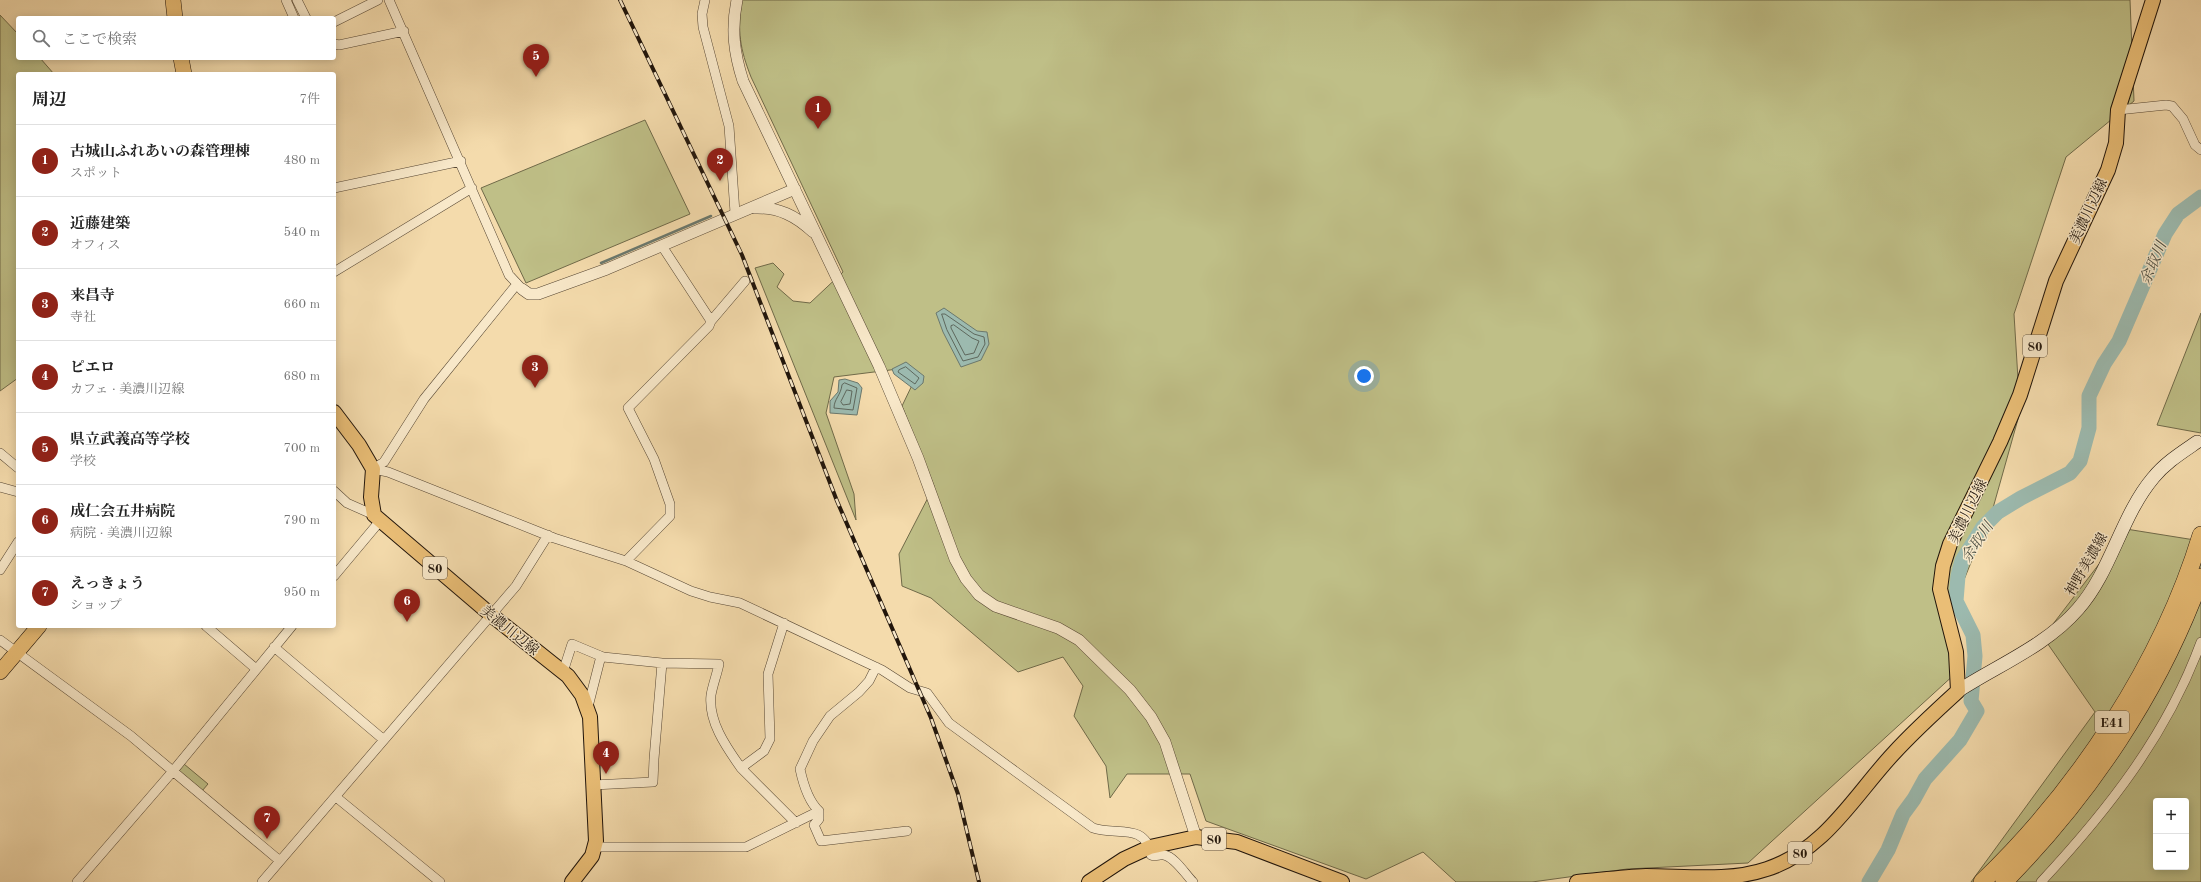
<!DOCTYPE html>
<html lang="ja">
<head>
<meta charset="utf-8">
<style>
  body { margin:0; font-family:"Old Standard TT","Noto Serif JP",serif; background:#f6f6f6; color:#222 }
  .controls { position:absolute; right:12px; bottom:12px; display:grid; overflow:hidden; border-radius:4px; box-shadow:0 2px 10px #0003 }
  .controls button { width:36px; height:36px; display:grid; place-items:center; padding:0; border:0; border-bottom:1px solid #e0e0e0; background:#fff; color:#222; font:20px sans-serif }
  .you { position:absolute; left:1364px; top:376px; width:14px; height:14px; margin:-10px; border:3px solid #fff; border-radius:50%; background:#1a73e8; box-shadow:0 0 0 6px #1a73e833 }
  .badge { display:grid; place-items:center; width:26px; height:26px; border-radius:50%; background:#8f2418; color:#fff; font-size:13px; font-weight:700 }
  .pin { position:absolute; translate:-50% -33px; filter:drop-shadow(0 1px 2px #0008) }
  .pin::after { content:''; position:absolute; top:21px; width:14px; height:12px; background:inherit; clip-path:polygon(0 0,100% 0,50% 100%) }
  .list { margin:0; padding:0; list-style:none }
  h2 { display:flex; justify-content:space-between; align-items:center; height:52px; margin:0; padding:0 16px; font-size:17px }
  h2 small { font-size:13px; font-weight:400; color:#767676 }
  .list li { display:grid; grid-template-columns:26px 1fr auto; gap:12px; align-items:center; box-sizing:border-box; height:72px; padding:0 16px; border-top:1px solid #e0e0e0 }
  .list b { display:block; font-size:15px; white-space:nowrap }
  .list p { margin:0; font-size:13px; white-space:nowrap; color:#767676 }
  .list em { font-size:13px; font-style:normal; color:#767676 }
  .icon { flex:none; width:22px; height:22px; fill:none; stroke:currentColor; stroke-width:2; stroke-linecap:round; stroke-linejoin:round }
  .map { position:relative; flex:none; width:2201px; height:882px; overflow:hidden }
  .search { position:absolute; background:#fff; box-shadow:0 2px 10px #0003; left:16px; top:16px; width:320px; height:44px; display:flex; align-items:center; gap:10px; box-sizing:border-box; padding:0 14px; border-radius:4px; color:#767676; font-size:15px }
  .panel { position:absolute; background:#fff; box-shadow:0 2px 10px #0003; left:16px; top:72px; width:320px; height:556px; border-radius:4px }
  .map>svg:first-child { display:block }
  .green { fill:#bfbf87; stroke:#706a49; fill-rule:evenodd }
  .water { fill:#9cbaaf; stroke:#6b786d }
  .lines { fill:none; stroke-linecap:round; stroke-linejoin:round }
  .shore { stroke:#5e685d; stroke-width:1 }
  .stream { stroke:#6b786d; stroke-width:2.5 }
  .river { stroke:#9cbaaf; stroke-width:15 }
  .minor-casing { stroke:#564633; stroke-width:10 }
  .tertiary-casing { stroke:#564633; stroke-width:12 }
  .secondary-casing { stroke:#21150b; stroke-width:14 }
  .primary-casing { stroke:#21150b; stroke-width:16 }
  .trunk-casing { stroke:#21150b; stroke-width:16 }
  .motorway-casing { stroke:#21150b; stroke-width:18 }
  .minor { stroke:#f8e8c9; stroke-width:9 }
  .tertiary { stroke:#f8e8c9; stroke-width:11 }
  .secondary { stroke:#f8e8c9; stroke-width:13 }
  .primary { stroke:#eabe76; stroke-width:14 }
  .trunk { stroke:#eabe76; stroke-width:15 }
  .motorway { stroke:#eabe76; stroke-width:17 }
  .rail-casing { stroke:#21150b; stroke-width:4 }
  .rail { stroke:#f8e8c9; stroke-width:2.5; stroke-dasharray:8; stroke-linecap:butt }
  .labels { text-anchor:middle; stroke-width:3; stroke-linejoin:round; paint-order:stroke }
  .shield { fill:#f8e8c9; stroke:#625444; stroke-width:1 }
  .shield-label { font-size:13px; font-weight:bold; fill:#21150b }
  .street-label { font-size:14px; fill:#21150b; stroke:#f8e8c9 }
  .water-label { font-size:15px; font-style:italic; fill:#4c4f44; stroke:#f8e8c9 }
</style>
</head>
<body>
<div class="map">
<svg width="2201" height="882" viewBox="0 0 2201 882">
  <rect width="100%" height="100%" fill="#f4dbac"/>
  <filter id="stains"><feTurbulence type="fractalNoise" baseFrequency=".005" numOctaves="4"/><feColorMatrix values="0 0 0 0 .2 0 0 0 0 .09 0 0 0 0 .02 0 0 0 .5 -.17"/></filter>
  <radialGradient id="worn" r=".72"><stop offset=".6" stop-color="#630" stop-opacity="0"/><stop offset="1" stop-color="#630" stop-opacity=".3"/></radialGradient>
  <path class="green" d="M 742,0 L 2130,0 L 2134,101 L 2066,157 L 2014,314 L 2020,412 L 1993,508 L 1953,607 L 1956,673 L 1748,863 L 1627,869 L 1532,882 L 1456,882 L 1423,852 L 1366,879 L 1206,821 L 1190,774 L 1127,774 L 1110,798 L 1106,766 L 1074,716 L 1083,686 L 1063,657 L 1018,672 L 931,598 L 902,586 L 899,554 L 934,486 L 902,406 L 915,379 L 906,368 L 834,377 L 826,413 L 854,494 L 856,520 L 755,268 L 773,263 L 784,274 L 777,287 L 793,301 L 810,303 L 843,272 L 751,77 C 740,49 737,31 742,0 Z
    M 0,15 L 18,34 L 18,58 L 40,58 L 54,74 L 18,74 L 18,378 L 0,391 Z
    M 645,120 L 690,214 L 526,283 L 481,188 Z
    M 2201,313 L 2201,433 L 2157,425 Z
    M 2126,529 L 2201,541 L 2201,882 L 1971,882 L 2095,712 L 2043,637 ZM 2156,801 L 2186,801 L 2186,867 L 2156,867 Z
    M 184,764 L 208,784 L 202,791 L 178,771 Z"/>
  <path class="water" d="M 944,308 L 977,331 L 987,332 L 989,344 L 981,360 L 961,367 L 943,332 L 936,313 Z
    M 906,362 L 924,376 L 923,383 L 915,390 L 894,374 L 892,369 Z
    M 845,379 L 858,383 L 862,388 L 857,415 L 830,413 L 830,401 L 838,392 L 839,380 Z"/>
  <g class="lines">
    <path class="shore" d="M 942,314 L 945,314 L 974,334 L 984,337 L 985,344 L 978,357 L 963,361 L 947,330 Z
      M 954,325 L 972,338 L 979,341 L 974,353 L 965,355 L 951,328 L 951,326 Z
      M 906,367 L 919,378 L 915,384 L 898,372 L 899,370 Z
      M 845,383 L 857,388 L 853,410 L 834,408 C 834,399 841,395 842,385 Z
      M 847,390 L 852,391 L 850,404 L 843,405 L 841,402 Z"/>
    <path class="stream" d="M 601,263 L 711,216"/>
    <path class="river" d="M 1869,882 L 1888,850 L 1903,814 L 1914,799 L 1925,779 L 1960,740 L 1977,711 L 1971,701 L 1975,656 L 1973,635 L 1956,601 L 1958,576 L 1962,561 L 1983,527 L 1998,512 L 2021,498 L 2070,473 L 2080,461 L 2089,428 L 2089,396 L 2104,364 L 2119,341 L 2165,234 L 2178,214 L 2201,197"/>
    <defs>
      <path id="minor" d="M 286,0 L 294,18
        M 297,0 L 306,18
        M 389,0 L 509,275 L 522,289
        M 705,0 L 702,14 L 703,27 L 729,126 L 735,213
        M 334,22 L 378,0
        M 334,44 L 339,45 L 404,31
        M 2118,110 L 2166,105 L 2172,106 L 2183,119 L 2195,145 L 2201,150
        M 334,188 L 461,161
        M 334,272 L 472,188
        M 711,321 L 745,281
        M 0,453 L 18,468
        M 373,469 L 388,472 L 554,538 L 626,561 L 691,591 L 710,597 L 740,603 L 882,670 L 910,688 L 927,693 L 949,723 L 1093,828 C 1117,836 1145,822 1151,855 C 1156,857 1159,854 1164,855 C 1175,857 1185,874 1193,882
        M 373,469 L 384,462 L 424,399 L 517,284
        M 0,487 L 18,492
        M 334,491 L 347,503 L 374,515
        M 626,561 L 670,516 L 670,504 L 654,459 L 628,408 L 709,326 L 711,321 L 662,246
        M 0,570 L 18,542
        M 334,576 L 380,521
        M 784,623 L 768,674 L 770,739 L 764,751 L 741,768 L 796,823
        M 206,626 L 255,668
        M 0,640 L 131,736 L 280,861
        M 274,647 L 384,740
        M 563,672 L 572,644 L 603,657 L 662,663 L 719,664 C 717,674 713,684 711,695 C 708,722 727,748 741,768
        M 586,706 L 589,703 L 601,656
        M 593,785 L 653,782 L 654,759 L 662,663
        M 336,797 L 440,882
        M 819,811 C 808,801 803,783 800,769 L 813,741 L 830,716 L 859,692 L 869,681 L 876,667
        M 594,847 L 746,847 L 819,811 L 819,819 L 814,825 L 821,841 L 907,831
        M 77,882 L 173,771 L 292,626
        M 262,882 L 516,586 L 548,535
        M 2041,882 C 2108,810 2167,735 2201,642"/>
      <path id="tertiary" d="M 737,0 C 731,29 734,53 743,81 L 879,366 L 918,458 L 955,559 L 966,579 L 979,595 L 995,606 L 1058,628 L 1079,640 L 1130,690 L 1151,717 L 1165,742 L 1196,837
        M 754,208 C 779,207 796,216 813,232
        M 522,289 L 529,294 L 538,294 L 607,269 L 795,189"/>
      <path id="secondary" d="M 1958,691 C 1998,665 2046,646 2078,609 C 2111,572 2121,516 2153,478 C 2165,463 2181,453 2197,442"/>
      <path id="primary" d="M 334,412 L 359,445 L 373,469 L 371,497 L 374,515 L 490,614 L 568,676 L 582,695 L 590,717 L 596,841 L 592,856 L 572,882
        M 1089,882 L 1124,859 L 1150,847 L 1196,837 L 1237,842 L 1342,882
        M 1577,882 C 1600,880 1623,877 1646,876 C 1686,876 1729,882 1767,869 C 1825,850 1854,796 1893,754 C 1913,732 1936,711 1958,691 L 1956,652 L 1940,589 L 1943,566 L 1950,544 L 2000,442 L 2020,395 L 2056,281 L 2108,170 L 2116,143 L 2118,110 L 2153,0"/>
      <path id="trunk" d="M 173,0 L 175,18
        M 181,58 L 184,74
        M 0,672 L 39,626"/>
      <path id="motorway" d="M 1982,882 C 2078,790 2162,663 2201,535
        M 2004,882 C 2089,796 2160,691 2201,577"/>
    </defs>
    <use href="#minor" class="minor-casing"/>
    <use href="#tertiary" class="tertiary-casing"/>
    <use href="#secondary" class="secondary-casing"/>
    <use href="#primary" class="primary-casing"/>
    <use href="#trunk" class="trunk-casing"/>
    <use href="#motorway" class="motorway-casing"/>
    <use href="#minor" class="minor"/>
    <use href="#tertiary" class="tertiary"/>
    <use href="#secondary" class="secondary"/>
    <use href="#primary" class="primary"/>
    <use href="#trunk" class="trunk"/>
    <use href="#motorway" class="motorway"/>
    <defs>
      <path id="rail" d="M 620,0 L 742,255 L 837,501 L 931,718 L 958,794 L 979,882"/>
    </defs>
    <use href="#rail" class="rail-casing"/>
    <use href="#rail" class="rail"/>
  </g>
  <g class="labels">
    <g class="shield">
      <rect x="2023" y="335" width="24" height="22" rx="3"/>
      <rect x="423" y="557" width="24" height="22" rx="3"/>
      <rect x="2095" y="711" width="34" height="22" rx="3"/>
      <rect x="1202" y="828" width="24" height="22" rx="3"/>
      <rect x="1788" y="842" width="24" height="22" rx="3"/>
    </g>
    <g class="shield-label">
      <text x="2035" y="351">80</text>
      <text x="435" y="573">80</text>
      <text x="2112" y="727">E41</text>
      <text x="1214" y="844">80</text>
      <text x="1800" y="858">80</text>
    </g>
    <g class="street-label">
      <text transform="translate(2088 211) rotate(-65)" y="5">美濃川辺線</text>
      <text transform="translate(1967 511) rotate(-64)" y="5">美濃川辺線</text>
      <text transform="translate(2086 564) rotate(-60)" y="5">神野美濃線</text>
      <text transform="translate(510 630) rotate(39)" y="5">美濃川辺線</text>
    </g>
    <g class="water-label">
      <text transform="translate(2153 263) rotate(-67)" y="5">余取川</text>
      <text transform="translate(1977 542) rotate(-56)" y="5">余取川</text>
    </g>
  </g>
  <rect width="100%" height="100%" filter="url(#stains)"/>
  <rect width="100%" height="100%" fill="url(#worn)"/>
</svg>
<div class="controls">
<button>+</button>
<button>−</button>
</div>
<div class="you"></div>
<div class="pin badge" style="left:818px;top:129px">1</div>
<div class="pin badge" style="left:720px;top:181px">2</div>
<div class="pin badge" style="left:535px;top:388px">3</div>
<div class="pin badge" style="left:606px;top:774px">4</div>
<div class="pin badge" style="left:536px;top:77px">5</div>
<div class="pin badge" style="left:407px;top:622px">6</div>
<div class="pin badge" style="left:267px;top:839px">7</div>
<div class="search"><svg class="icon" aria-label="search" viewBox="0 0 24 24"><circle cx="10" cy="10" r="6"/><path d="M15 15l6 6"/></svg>ここで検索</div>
<section class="panel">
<h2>周辺<small>7件</small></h2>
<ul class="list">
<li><span class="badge">1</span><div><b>古城山ふれあいの森管理棟</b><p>スポット</p></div><em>480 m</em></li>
<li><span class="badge">2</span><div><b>近藤建築</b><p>オフィス</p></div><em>540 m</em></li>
<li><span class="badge">3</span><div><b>来昌寺</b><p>寺社</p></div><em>660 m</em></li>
<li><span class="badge">4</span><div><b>ピエロ</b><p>カフェ · 美濃川辺線</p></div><em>680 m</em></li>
<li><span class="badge">5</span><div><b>県立武義高等学校</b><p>学校</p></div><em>700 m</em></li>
<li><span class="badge">6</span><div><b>成仁会五井病院</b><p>病院 · 美濃川辺線</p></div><em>790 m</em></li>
<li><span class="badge">7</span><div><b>えっきょう</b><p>ショップ</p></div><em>950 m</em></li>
</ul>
</section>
</div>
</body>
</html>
